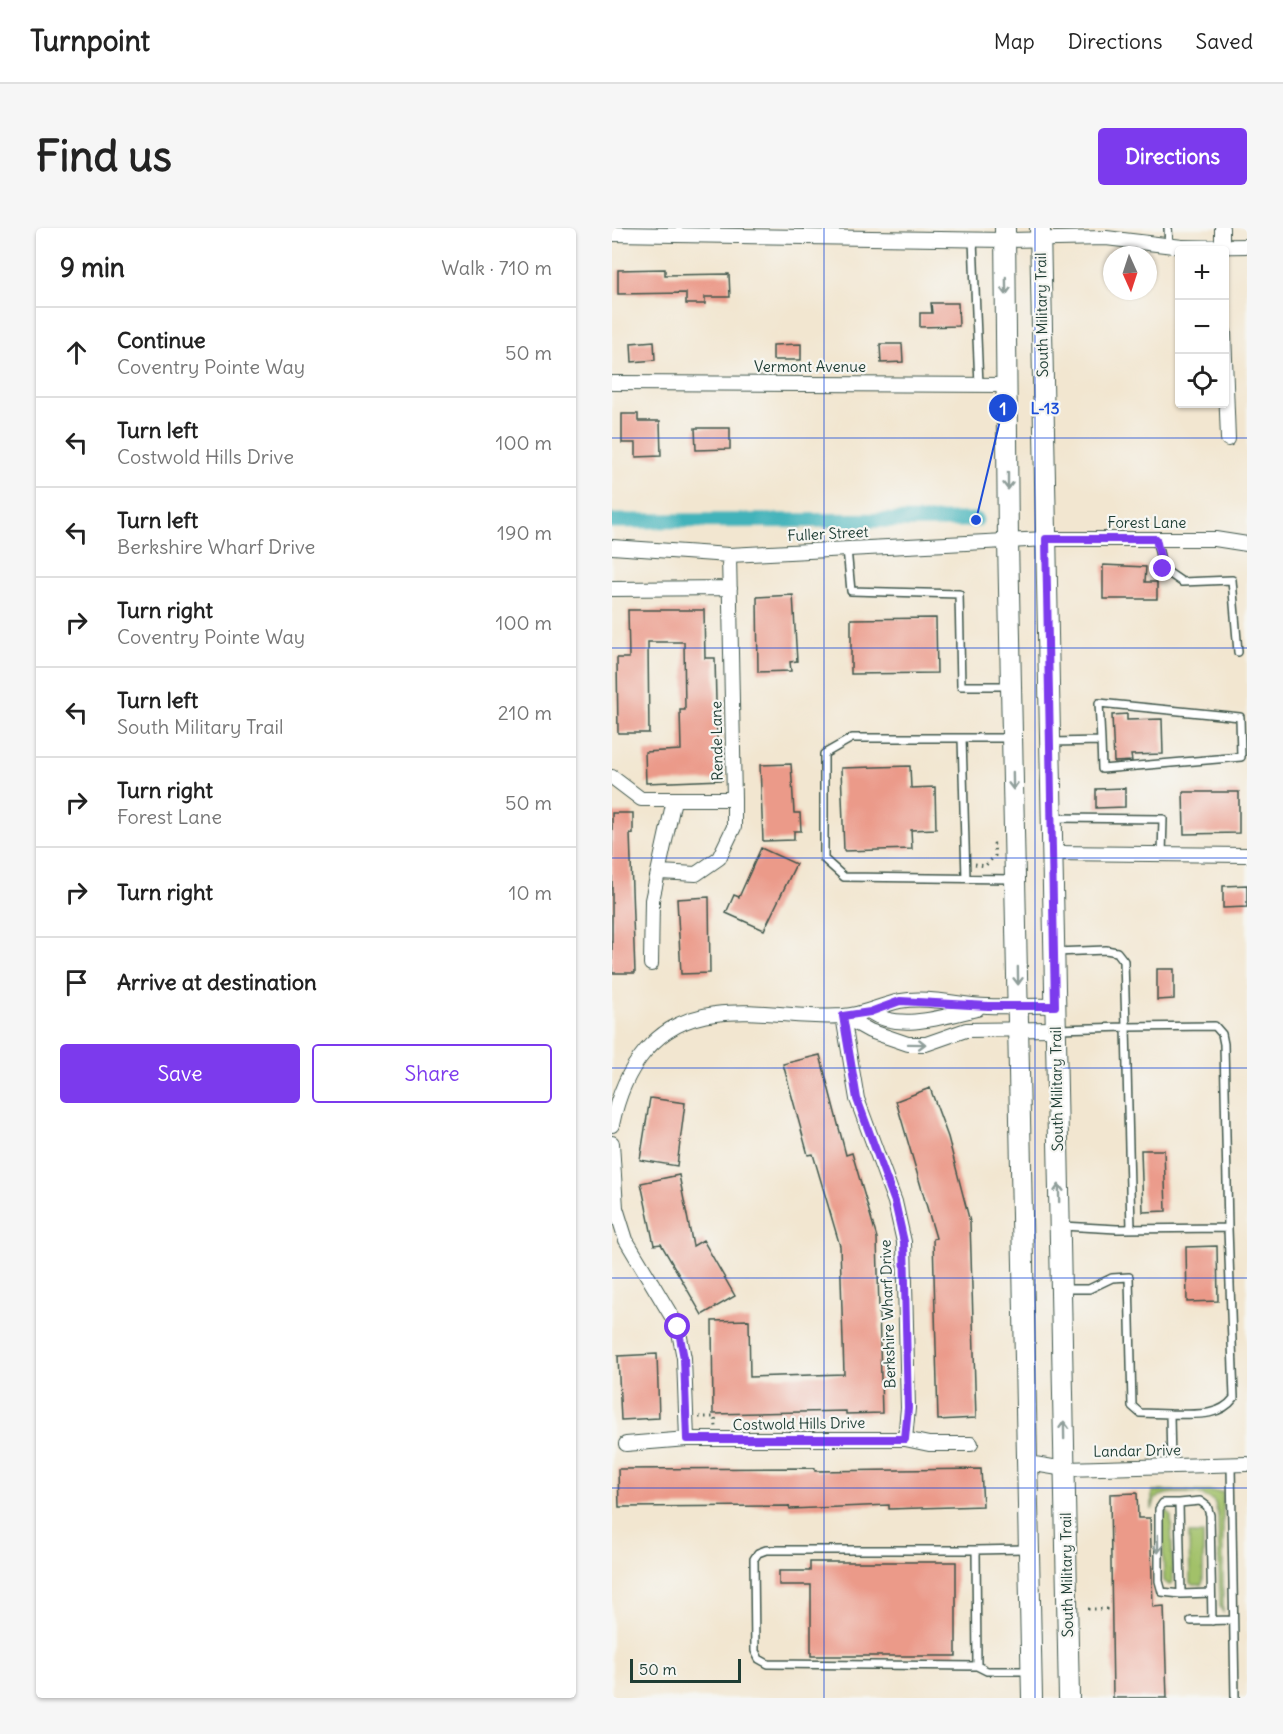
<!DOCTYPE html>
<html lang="en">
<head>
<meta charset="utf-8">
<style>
  body { margin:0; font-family:Delius,sans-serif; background:#f6f6f6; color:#222 }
  .controls { position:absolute; right:18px; top:18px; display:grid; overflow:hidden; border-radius:6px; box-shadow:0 2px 4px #0004 }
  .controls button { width:54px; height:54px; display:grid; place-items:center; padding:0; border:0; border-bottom:2px solid #e0e0e0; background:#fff; color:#222; font:30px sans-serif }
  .compass { position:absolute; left:491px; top:18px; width:54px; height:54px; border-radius:50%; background:#fff; box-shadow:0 2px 4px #0004; rotate:177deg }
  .scale { position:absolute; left:18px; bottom:15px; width:111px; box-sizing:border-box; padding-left:6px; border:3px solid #1f3d34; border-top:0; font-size:16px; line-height:21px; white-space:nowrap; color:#1f3d34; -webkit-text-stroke:4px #f6f6f2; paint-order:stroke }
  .stop { position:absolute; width:18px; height:18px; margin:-14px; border:4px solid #7c3aed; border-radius:50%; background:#fff }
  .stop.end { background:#7c3aed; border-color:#fff; box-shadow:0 2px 6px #0008 }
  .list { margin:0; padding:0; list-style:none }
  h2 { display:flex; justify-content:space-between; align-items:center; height:78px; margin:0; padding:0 24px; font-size:26px }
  h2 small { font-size:20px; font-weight:400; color:#767676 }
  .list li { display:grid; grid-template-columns:39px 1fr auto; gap:18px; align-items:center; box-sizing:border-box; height:90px; padding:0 24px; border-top:2px solid #e0e0e0 }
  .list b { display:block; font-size:22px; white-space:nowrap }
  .list p { margin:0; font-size:20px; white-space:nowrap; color:#767676 }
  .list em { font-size:20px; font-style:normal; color:#767676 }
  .actions { display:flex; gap:12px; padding:18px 24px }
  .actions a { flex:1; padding:14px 0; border:2px solid #7c3aed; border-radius:6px; text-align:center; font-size:21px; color:#7c3aed }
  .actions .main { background:#7c3aed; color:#fff }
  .icon { flex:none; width:33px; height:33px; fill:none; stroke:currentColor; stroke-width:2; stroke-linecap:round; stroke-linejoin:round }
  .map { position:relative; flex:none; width:635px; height:1470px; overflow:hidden; border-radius:6px }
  header { display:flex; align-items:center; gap:36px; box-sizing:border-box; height:84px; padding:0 30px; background:#fff; border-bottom:2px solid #e0e0e0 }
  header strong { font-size:28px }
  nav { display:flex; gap:33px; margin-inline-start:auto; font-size:21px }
  .intro { display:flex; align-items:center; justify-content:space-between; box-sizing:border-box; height:144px; padding:0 36px }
  h1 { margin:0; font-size:42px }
  .button { padding:15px 27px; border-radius:6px; background:#7c3aed; color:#fff; font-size:21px; font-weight:700 }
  main { display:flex; gap:36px; padding:0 36px }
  aside { flex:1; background:#fff; border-radius:6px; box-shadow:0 2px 4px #0004 }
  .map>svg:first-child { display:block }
  .green { fill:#a2c169; stroke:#607f4e; stroke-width:1.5 }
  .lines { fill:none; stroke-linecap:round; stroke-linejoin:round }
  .canal { stroke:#43b3ba; stroke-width:15 }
  .building { fill:#eb9a89 }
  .service-casing { stroke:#3f564b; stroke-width:10 }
  .minor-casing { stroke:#3f564b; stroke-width:16 }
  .secondary-casing { stroke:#3f564b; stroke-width:22 }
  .path { stroke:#3f564b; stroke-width:3; stroke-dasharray:1.5 4.5; stroke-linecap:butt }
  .service { stroke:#fff; stroke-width:7 }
  .minor { stroke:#fff; stroke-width:14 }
  .secondary { stroke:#fff; stroke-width:20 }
  .oneway { stroke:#8f9e9a }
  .route { stroke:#7c3aed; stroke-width:8 }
  .grid { fill:none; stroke:#1d4ed8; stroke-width:1.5; stroke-opacity:0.55 }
  .labels { text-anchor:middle; stroke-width:4.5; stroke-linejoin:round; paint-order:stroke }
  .street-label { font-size:15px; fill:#1f3d34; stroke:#f6f6f2 }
  .leader { fill:none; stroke:#1d4ed8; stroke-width:2 }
  .callout-dot { fill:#1d4ed8; stroke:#f6f6f2; stroke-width:2 }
  .mark-label { font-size:18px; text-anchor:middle; font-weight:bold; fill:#fff }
  .callout-label { font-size:16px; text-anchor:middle; font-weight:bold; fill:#1d4ed8; stroke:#f6f6f2; stroke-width:4.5; stroke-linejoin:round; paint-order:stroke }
</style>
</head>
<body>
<header>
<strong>Turnpoint</strong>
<nav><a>Map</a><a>Directions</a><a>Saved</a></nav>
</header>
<div class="intro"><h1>Find us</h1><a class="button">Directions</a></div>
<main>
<aside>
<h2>9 min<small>Walk · 710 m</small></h2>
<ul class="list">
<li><svg class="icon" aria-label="ahead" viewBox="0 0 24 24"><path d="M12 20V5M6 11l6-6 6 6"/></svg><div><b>Continue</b><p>Coventry Pointe Way</p></div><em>50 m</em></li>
<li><svg class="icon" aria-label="left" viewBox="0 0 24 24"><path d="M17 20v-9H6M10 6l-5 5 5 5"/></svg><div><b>Turn left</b><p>Costwold Hills Drive</p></div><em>100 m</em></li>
<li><svg class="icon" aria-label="left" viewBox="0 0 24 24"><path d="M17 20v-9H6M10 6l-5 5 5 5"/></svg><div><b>Turn left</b><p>Berkshire Wharf Drive</p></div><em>190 m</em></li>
<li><svg class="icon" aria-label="right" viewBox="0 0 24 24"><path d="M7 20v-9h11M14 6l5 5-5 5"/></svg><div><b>Turn right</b><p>Coventry Pointe Way</p></div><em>100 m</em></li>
<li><svg class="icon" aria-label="left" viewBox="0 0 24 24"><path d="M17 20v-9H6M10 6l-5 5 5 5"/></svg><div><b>Turn left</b><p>South Military Trail</p></div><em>210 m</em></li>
<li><svg class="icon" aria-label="right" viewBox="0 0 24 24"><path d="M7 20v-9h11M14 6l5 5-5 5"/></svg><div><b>Turn right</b><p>Forest Lane</p></div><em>50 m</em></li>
<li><svg class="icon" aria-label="right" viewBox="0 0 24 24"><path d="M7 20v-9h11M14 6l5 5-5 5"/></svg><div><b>Turn right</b></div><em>10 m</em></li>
<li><svg class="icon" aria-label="arrive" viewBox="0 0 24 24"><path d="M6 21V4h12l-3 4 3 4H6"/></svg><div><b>Arrive at destination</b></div></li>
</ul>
<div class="actions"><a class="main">Save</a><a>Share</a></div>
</aside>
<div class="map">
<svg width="635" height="1470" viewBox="0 0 635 1470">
  <rect width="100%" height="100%" fill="#f6f6f2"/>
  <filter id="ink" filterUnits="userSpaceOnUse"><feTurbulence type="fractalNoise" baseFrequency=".0167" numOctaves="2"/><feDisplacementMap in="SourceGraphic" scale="12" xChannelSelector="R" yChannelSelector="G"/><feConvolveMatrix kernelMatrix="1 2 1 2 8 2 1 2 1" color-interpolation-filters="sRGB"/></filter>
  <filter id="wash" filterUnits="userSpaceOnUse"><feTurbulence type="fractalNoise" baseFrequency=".008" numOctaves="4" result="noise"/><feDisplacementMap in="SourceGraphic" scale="24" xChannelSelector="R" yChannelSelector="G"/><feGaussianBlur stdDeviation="1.35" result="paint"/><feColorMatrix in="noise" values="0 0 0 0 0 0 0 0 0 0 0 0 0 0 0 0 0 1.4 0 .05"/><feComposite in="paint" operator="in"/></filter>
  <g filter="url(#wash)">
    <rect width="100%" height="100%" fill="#f2e6d0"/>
    <path class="green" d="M 540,1263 L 611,1264 L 611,1384 L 608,1379 L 606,1288 L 603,1275 C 593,1263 555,1262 543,1271 L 540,1282 Z
      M 555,1283 L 559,1287 L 561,1353 L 557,1357 L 552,1353 L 550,1288 Z
      M 577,1306 L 591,1306 L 591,1354 L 589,1357 L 581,1357 L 578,1354 Z"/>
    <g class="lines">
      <path class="canal" d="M 0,293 L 364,292"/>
    </g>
    <g id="blocks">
      <path class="building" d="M 53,41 L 53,47 L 117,46 L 118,69 L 93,69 L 93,76 L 74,76 L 74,65 L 6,66 L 6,42 Z
        M 319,75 L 346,75 L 347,98 L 308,99 L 308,85 L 320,85 Z
        M 42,113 L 43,132 L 20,134 L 19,115 Z
        M 189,116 L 189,132 L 161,132 L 161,117 Z
        M 268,116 L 290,116 L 291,134 L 269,135 Z
        M 10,186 L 26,186 L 26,193 L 48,193 L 49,228 L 24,229 L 24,215 L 10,215 Z
        M 83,200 L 118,200 L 118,221 L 84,222 Z
        M 491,337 L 534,339 L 533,354 L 545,354 L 545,371 L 491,371 Z
        M 181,367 L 185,433 L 178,434 L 179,443 L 146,444 L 145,369 Z
        M 16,382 L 92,382 L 93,430 L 103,430 L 105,516 L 108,516 L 110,552 L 34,555 L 33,524 L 69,522 L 68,482 L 73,482 L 72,414 L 36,414 L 37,505 L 6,505 L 5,430 L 17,430 Z
        M 324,390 L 325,445 L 239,446 L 239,391 Z
        M 515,486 L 515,492 L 550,491 L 551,526 L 519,527 L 520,533 L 502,534 L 500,487 Z
        M 179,536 L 182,585 L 188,585 L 189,603 L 182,603 L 182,612 L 151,613 L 148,537 Z
        M 298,538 L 299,560 L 323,559 L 324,601 L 299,602 L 300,621 L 232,623 L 229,540 Z
        M 513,560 L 513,579 L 484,580 L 484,561 Z
        M 571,564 L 627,564 L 627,605 L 572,606 Z
        M 0,585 L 21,585 L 21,606 L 18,605 L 23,745 L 0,745 Z
        M 149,620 L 184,636 L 152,702 L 114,685 L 122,667 L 127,669 Z
        M 635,657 L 635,679 L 611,680 L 611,658 Z
        M 97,669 L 98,745 L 69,746 L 65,671 Z
        M 545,741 L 562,741 L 562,771 L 545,772 Z
        M 208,827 L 234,927 L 240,925 L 265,1010 L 270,1185 L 234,1186 L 234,1183 L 101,1186 L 100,1093 L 137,1092 L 138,1149 L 232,1146 L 228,1018 L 201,926 L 196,927 L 171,836 Z
        M 318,860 L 336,909 L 358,994 L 364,1190 L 326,1192 L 321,1011 L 324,1010 L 284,873 Z
        M 38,870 L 73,875 L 65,938 L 28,932 Z
        M 529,922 L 552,922 L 554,983 L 531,984 Z
        M 67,947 L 81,1018 L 91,1012 L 123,1068 L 90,1087 L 49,1016 L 42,1017 L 29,955 Z
        M 605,1018 L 606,1073 L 575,1074 L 574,1019 Z
        M 45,1126 L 47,1190 L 9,1192 L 6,1128 Z
        M 203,1240 L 203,1243 L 369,1241 L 371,1278 L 277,1281 L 277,1277 L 178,1281 L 177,1278 L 7,1279 L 6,1241 Z
        M 525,1265 L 526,1290 L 538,1290 L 541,1379 L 552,1378 L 555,1470 L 501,1470 L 498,1266 Z
        M 198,1334 L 344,1334 L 344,1428 L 199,1428 L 199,1357 L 167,1357 L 167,1343 L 198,1343 Z"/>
    </g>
  </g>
  <g filter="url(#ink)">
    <use href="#blocks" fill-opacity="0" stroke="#3f564b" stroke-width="1.5"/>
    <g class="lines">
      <defs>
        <path id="service" d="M 556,0 L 557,18
          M 361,12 L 367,157
          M 544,311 L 551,341 L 570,354 L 620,352 L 626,424
          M 235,321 L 239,363 L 347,366 L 349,458 L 398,458
          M 350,510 L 354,650
          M 398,510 L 240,510 L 212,526 L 212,631 L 232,649 L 400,651
          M 440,514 L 489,513 L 490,541 L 629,529 L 628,489 L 487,475 L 489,513
          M 442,590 L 551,591 L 550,626
          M 443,724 L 494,722 L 505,724 L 512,733 L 514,799 L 446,801
          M 451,998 L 505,1001 L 616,1000 L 622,1170 C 607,1190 581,1186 558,1186 L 559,1238
          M 519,1001 L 514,799 L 603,798 L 610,806 L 612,816 L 616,1000
          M 452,1061 L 477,1061 L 500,1050 L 517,1049 L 520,1178 L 528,1185 L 558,1186
          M 619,1238 L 623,1470
          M 567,1275 L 551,1275 L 547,1281 L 547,1353 L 550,1364 L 569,1366
          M 415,1321 L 364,1322 L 365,1438 L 375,1443 L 417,1443
          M 364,1322 L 154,1322 L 146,1325 L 142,1331 L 143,1423 L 147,1431 L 156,1436 L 365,1438
          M 599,1365 L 569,1366 L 567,1275 L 588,1273 L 595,1278 L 598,1287 L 600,1393
          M 579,1393 L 621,1392"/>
        <path id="minor" d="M 610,0 L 610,22
          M 0,6 L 393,12 L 494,10 L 570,19 L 635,18
          M 612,104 L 616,211
          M 0,155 L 396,157
          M 0,319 L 117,327 L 434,311 L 603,311 L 635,316
          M 0,361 L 118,360
          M 0,549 L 29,571 L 122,571 L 117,327
          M 440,625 L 635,627
          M 48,644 L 84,646 L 107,630 L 122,599 L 122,571
          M 39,736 L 40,672 L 62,572
          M 258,784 C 287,804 334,788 365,781
          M 231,788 L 245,871 L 283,974 L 292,1014 L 296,1180 L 293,1211
          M 231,788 L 258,803 L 296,816 L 314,816 L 354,802 L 444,801
          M 0,897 C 11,841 43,793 103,786 C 145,780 189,791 231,788 C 252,787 268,777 288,773 C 316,768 347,777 375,778 C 397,779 420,777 443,778
          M 0,915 L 4,980 L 14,1012 L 66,1099 L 72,1130 L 75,1211
          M 14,1216 L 75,1211 L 293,1211 L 317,1216 L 359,1216
          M 416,1235 L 453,1241 L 635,1236"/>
        <path id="secondary" d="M 393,0 L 396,313 L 420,1470
          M 428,0 L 457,1470"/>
      </defs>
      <use href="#service" class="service-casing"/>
      <use href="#minor" class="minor-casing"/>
      <use href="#secondary" class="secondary-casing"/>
      <path class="path" d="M 363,636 L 373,638 L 383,628 L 382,616 L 387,616
        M 87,1189 L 103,1189 L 104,1199
        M 476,1381 L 496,1381"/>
      <use href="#service" class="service"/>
      <use href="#minor" class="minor"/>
      <use href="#secondary" class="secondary"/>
    </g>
    <defs><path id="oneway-shaft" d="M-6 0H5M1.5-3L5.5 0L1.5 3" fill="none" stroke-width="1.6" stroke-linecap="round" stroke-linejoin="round" transform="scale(1.5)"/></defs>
    <g class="oneway">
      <use href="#oneway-shaft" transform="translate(394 58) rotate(89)"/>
      <use href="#oneway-shaft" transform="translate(396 253) rotate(90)"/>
      <use href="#oneway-shaft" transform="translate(401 553) rotate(89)"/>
      <use href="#oneway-shaft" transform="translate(406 748) rotate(89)"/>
      <use href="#oneway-shaft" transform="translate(305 816) rotate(1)"/>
      <use href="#oneway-shaft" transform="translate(447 965) rotate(-91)"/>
      <use href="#oneway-shaft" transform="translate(452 1202) rotate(-91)"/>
      <use href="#oneway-shaft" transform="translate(546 1316) rotate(89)"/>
    </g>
  </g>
  <g class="lines" filter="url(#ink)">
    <path class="route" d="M 66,1099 L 72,1130 L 75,1211 L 293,1211 L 296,1180 L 292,1014 L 283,974 L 245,871 L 231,788 L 258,784 L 288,773 L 376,778 L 443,778 L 434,311 L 544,311 L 551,341"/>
  </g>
  <path class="grid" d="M 212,0 L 212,1470M 423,0 L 423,1470M 0,210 L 635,210M 0,420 L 635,420M 0,630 L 635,630M 0,840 L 635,840M 0,1050 L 635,1050M 0,1260 L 635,1260"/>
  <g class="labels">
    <g class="street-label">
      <text transform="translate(430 87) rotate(-91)" y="5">South Military Trail</text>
      <text x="198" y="144">Vermont Avenue</text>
      <text x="535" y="300">Forest Lane</text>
      <text transform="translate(216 306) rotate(-3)" y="5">Fuller Street</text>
      <text transform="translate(105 513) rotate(-91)" y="5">Rende Lane</text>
      <text transform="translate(445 861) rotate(-91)" y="5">South Military Trail</text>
      <text transform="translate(276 1086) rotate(-92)" y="5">Berkshire Wharf Drive</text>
      <text transform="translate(187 1196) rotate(-1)" y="5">Costwold Hills Drive</text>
      <text transform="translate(525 1223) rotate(-1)" y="5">Landar Drive</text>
      <text transform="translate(455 1347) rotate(-91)" y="5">South Military Trail</text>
    </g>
  </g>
  <path class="leader" d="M364 292L391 180"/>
  <g class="callout-dot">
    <circle cx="364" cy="292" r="6"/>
    <circle cx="391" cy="180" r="15"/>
  </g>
  <g class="mark-label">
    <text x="391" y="187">1</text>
  </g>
  <g class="callout-label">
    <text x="433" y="186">L-13</text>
  </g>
</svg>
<div class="controls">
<button>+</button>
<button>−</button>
<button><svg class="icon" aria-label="locate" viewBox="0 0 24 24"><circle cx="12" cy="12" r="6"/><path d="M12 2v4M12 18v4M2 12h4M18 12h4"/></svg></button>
</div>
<svg class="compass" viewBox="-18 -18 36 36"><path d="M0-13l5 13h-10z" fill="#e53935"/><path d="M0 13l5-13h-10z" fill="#767676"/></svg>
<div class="scale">50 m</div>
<div class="stop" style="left:66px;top:1099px"></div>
<div class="stop end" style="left:551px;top:341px"></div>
</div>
</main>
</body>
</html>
